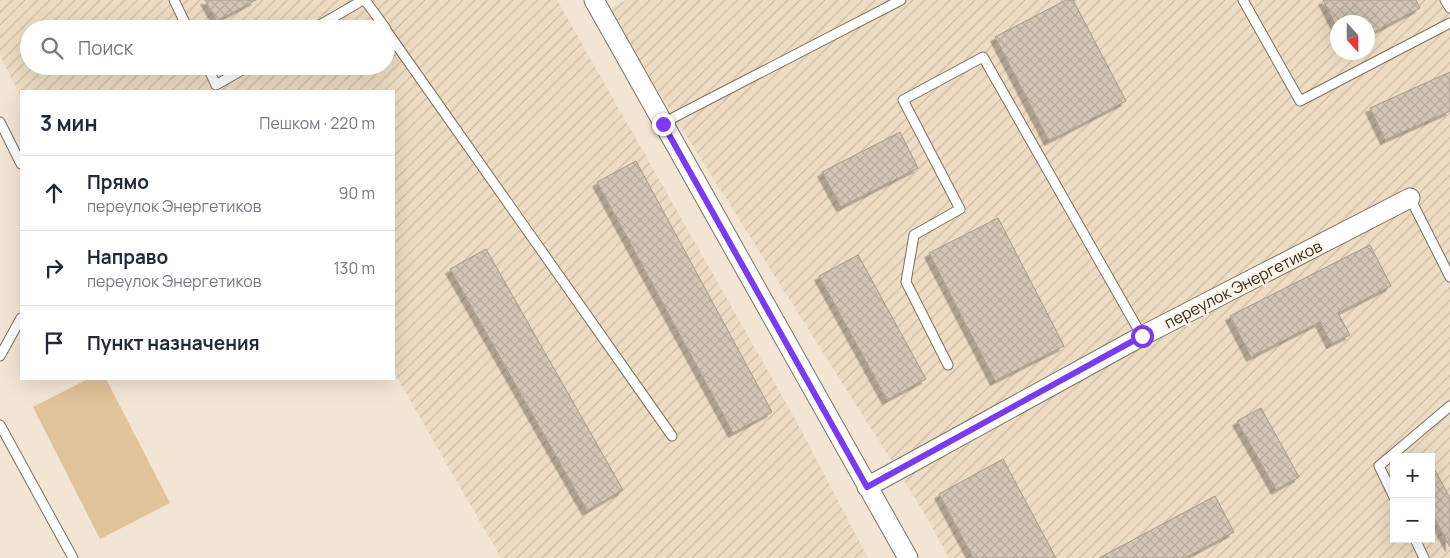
<!DOCTYPE html>
<html lang="ru">
<head>
<meta charset="utf-8">
<style>
  body { margin:0; font-family:Manrope,sans-serif; background:#f2f2f3; color:#1f2937 }
  .controls { position:absolute; right:15px; bottom:15px; display:grid; overflow:hidden; border-radius:0px; box-shadow:0 5px 20px #0002 }
  .controls button { width:45px; height:45px; display:grid; place-items:center; padding:0; border:0; border-bottom:1px solid #e0e1e3; background:#fff; color:#1f2937; font:25px sans-serif }
  .compass { position:absolute; left:1330px; top:15px; width:45px; height:45px; border-radius:50%; background:#fff; box-shadow:0 5px 20px #0002; rotate:159deg }
  .stop { position:absolute; width:15px; height:15px; margin:-11px; border:4px solid #7c3aed; border-radius:50%; background:#fff }
  .stop.end { background:#7c3aed; border-color:#fff; box-shadow:0 1px 5px #0008 }
  .list { margin:0; padding:0; list-style:none }
  h2 { display:flex; justify-content:space-between; align-items:center; height:65px; margin:0; padding:0 20px; font-size:21px }
  h2 small { font-size:16px; font-weight:400; color:#747a83 }
  .list li { display:grid; grid-template-columns:32px 1fr auto; gap:15px; align-items:center; box-sizing:border-box; height:75px; padding:0 20px; border-top:1px solid #e0e1e3 }
  .list b { display:block; font-size:19px; white-space:nowrap }
  .list p { margin:0; font-size:16px; white-space:nowrap; color:#747a83 }
  .list em { font-size:16px; font-style:normal; color:#747a83 }
  .icon { flex:none; width:28px; height:28px; fill:none; stroke:currentColor; stroke-width:2; stroke-linecap:round; stroke-linejoin:round }
  .map { position:relative; flex:none; width:1450px; height:558px; overflow:hidden }
  .search { position:absolute; background:#fff; box-shadow:0 5px 20px #0002; left:20px; top:20px; width:375px; height:55px; display:flex; align-items:center; gap:12px; box-sizing:border-box; padding:0 18px; border-radius:28px; color:#747a83; font-size:19px }
  .panel { position:absolute; background:#fff; box-shadow:0 5px 20px #0002; left:20px; top:90px; width:375px; height:290px; border-radius:0px }
  .map>svg:first-child { display:block }
  .industrial { fill:url(#industrial-furrows); fill-rule:evenodd }
  .garden { fill:#e0c29b }
  .building { fill:url(#building-cross-hatch); stroke:#a79a8a; filter:url(#shadow) }
  .lines { fill:none; stroke-linecap:round; stroke-linejoin:round }
  .service-casing { stroke:#7d7162; stroke-width:11 }
  .minor-casing { stroke:#7d7162; stroke-width:21 }
  .service { stroke:#fff; stroke-width:9 }
  .minor { stroke:#fff; stroke-width:19 }
  .route { stroke:#7c3aed; stroke-width:6 }
  .labels { text-anchor:middle; stroke-width:5; stroke-linejoin:round; paint-order:stroke }
  .street-label { font-size:16px; fill:#2e2923; stroke:#fef3e5 }
</style>
</head>
<body>
<div class="map">
<svg width="1450" height="558" viewBox="0 0 1450 558">
  <defs>
    <pattern id="industrial-furrows" width="10" height="10" patternUnits="userSpaceOnUse" patternTransform="scale(1.25)"><rect width="10" height="10" fill="#eddbc3"/><path d="M-1 1l2-2M0 10L10 0M9 11l2-2" fill="none" stroke="#ccbca7"/></pattern>
    <pattern id="building-cross-hatch" width="8" height="8" patternUnits="userSpaceOnUse" patternTransform="scale(1.25)"><rect width="8" height="8" fill="#d3c6b5"/><path d="M0 0l8 8M0 8l8-8" fill="none" stroke="#b5aa9b"/></pattern>
    <filter id="shadow"><feDropShadow dx="-4.5" dy="4.5" stdDeviation="0" flood-color="#0004"/></filter>
  </defs>
  <rect width="100%" height="100%" fill="#f2e5d4"/>
  <path class="industrial" d="M 0,0 L 557,0 L 793,415 L 868,558 L 501,558 L 394,372 L 394,91 L 21,91 L 21,97 L 0,56 ZM 29,29 L 386,29 L 386,66 L 29,66 Z
    M 626,0 L 1450,0 L 1450,558 L 949,558 L 925,514 L 607,10 ZM 1338,22 L 1368,22 L 1368,52 L 1338,52 ZM 1394,457 L 1431,457 L 1431,539 L 1394,539 Z"/>
  <path class="garden" d="M 88,379 L 106,379 L 170,503 L 100,539 L 33,407 Z"/>
  <path class="building" d="M 205,0 L 256,0 L 217,21 Z
    M 1066,0 L 1073,0 L 1126,101 L 1049,141 L 995,37 Z
    M 1323,0 L 1416,0 L 1420,8 L 1368,35 L 1368,22 L 1338,22 L 1338,30 Z
    M 1450,72 L 1450,111 L 1385,140 L 1370,108 Z
    M 900,132 L 918,168 L 841,207 L 822,172 Z
    M 636,161 L 772,412 L 733,433 L 597,182 Z
    M 998,218 L 1064,346 L 995,381 L 929,253 Z
    M 1370,245 L 1391,286 L 1338,313 L 1350,335 L 1331,344 L 1320,322 L 1251,357 L 1230,316 Z
    M 486,249 L 623,490 L 587,511 L 450,269 Z
    M 858,255 L 926,379 L 887,400 L 819,276 Z
    M 1261,408 L 1299,477 L 1276,490 L 1237,421 Z
    M 1003,459 L 1056,558 L 973,558 L 939,494 Z
    M 1431,463 L 1450,498 L 1450,547 L 1431,512 Z
    M 1215,496 L 1234,532 L 1185,558 L 1099,558 Z"/>
  <g class="lines">
    <defs>
      <path id="service" d="M 174,0 L 188,29
        M 365,0 L 386,29
        M 1243,0 L 1300,101 L 1450,23
        M 1445,0 L 1450,8
        M 313,29 L 363,0
        M 386,30 L 672,436
        M 207,66 L 216,85 L 249,66
        M 0,122 L 21,164
        M 663,123 L 901,0
        M 1410,198 L 1450,277
        M 0,356 L 21,318
        M 948,365 L 906,282 L 914,235 L 960,209 L 903,100 L 983,57 L 1142,336
        M 0,425 L 73,558
        M 1394,497 L 1379,466 L 1450,406
        M 1415,539 L 1424,558"/>
      <path id="minor" d="M 594,0 L 908,558
        M 867,487 L 1142,336 L 1410,198"/>
    </defs>
    <use href="#service" class="service-casing"/>
    <use href="#minor" class="minor-casing"/>
    <use href="#service" class="service"/>
    <use href="#minor" class="minor"/>
  </g>
  <g class="lines">
    <path class="route" d="M 663,124 L 867,487 L 1142,336"/>
  </g>
  <g class="labels">
    <g class="street-label">
      <text transform="translate(1243 284) rotate(-27)" y="6">переулок Энергетиков</text>
    </g>
  </g>
</svg>
<div class="controls">
<button>+</button>
<button>−</button>
</div>
<svg class="compass" viewBox="-18 -18 36 36"><path d="M0-13l5 13h-10z" fill="#e53935"/><path d="M0 13l5-13h-10z" fill="#747a83"/></svg>
<div class="stop" style="left:1142px;top:336px"></div>
<div class="stop end" style="left:663px;top:124px"></div>
<div class="search"><svg class="icon" aria-label="search" viewBox="0 0 24 24"><circle cx="10" cy="10" r="6"/><path d="M15 15l6 6"/></svg>Поиск</div>
<section class="panel">
<h2>3 мин<small>Пешком · 220 m</small></h2>
<ul class="list">
<li><svg class="icon" aria-label="ahead" viewBox="0 0 24 24"><path d="M12 20V5M6 11l6-6 6 6"/></svg><div><b>Прямо</b><p>переулок Энергетиков</p></div><em>90 m</em></li>
<li><svg class="icon" aria-label="right" viewBox="0 0 24 24"><path d="M7 20v-9h11M14 6l5 5-5 5"/></svg><div><b>Направо</b><p>переулок Энергетиков</p></div><em>130 m</em></li>
<li><svg class="icon" aria-label="arrive" viewBox="0 0 24 24"><path d="M6 21V4h12l-3 4 3 4H6"/></svg><div><b>Пункт назначения</b></div></li>
</ul>
</section>
</div>
</body>
</html>
